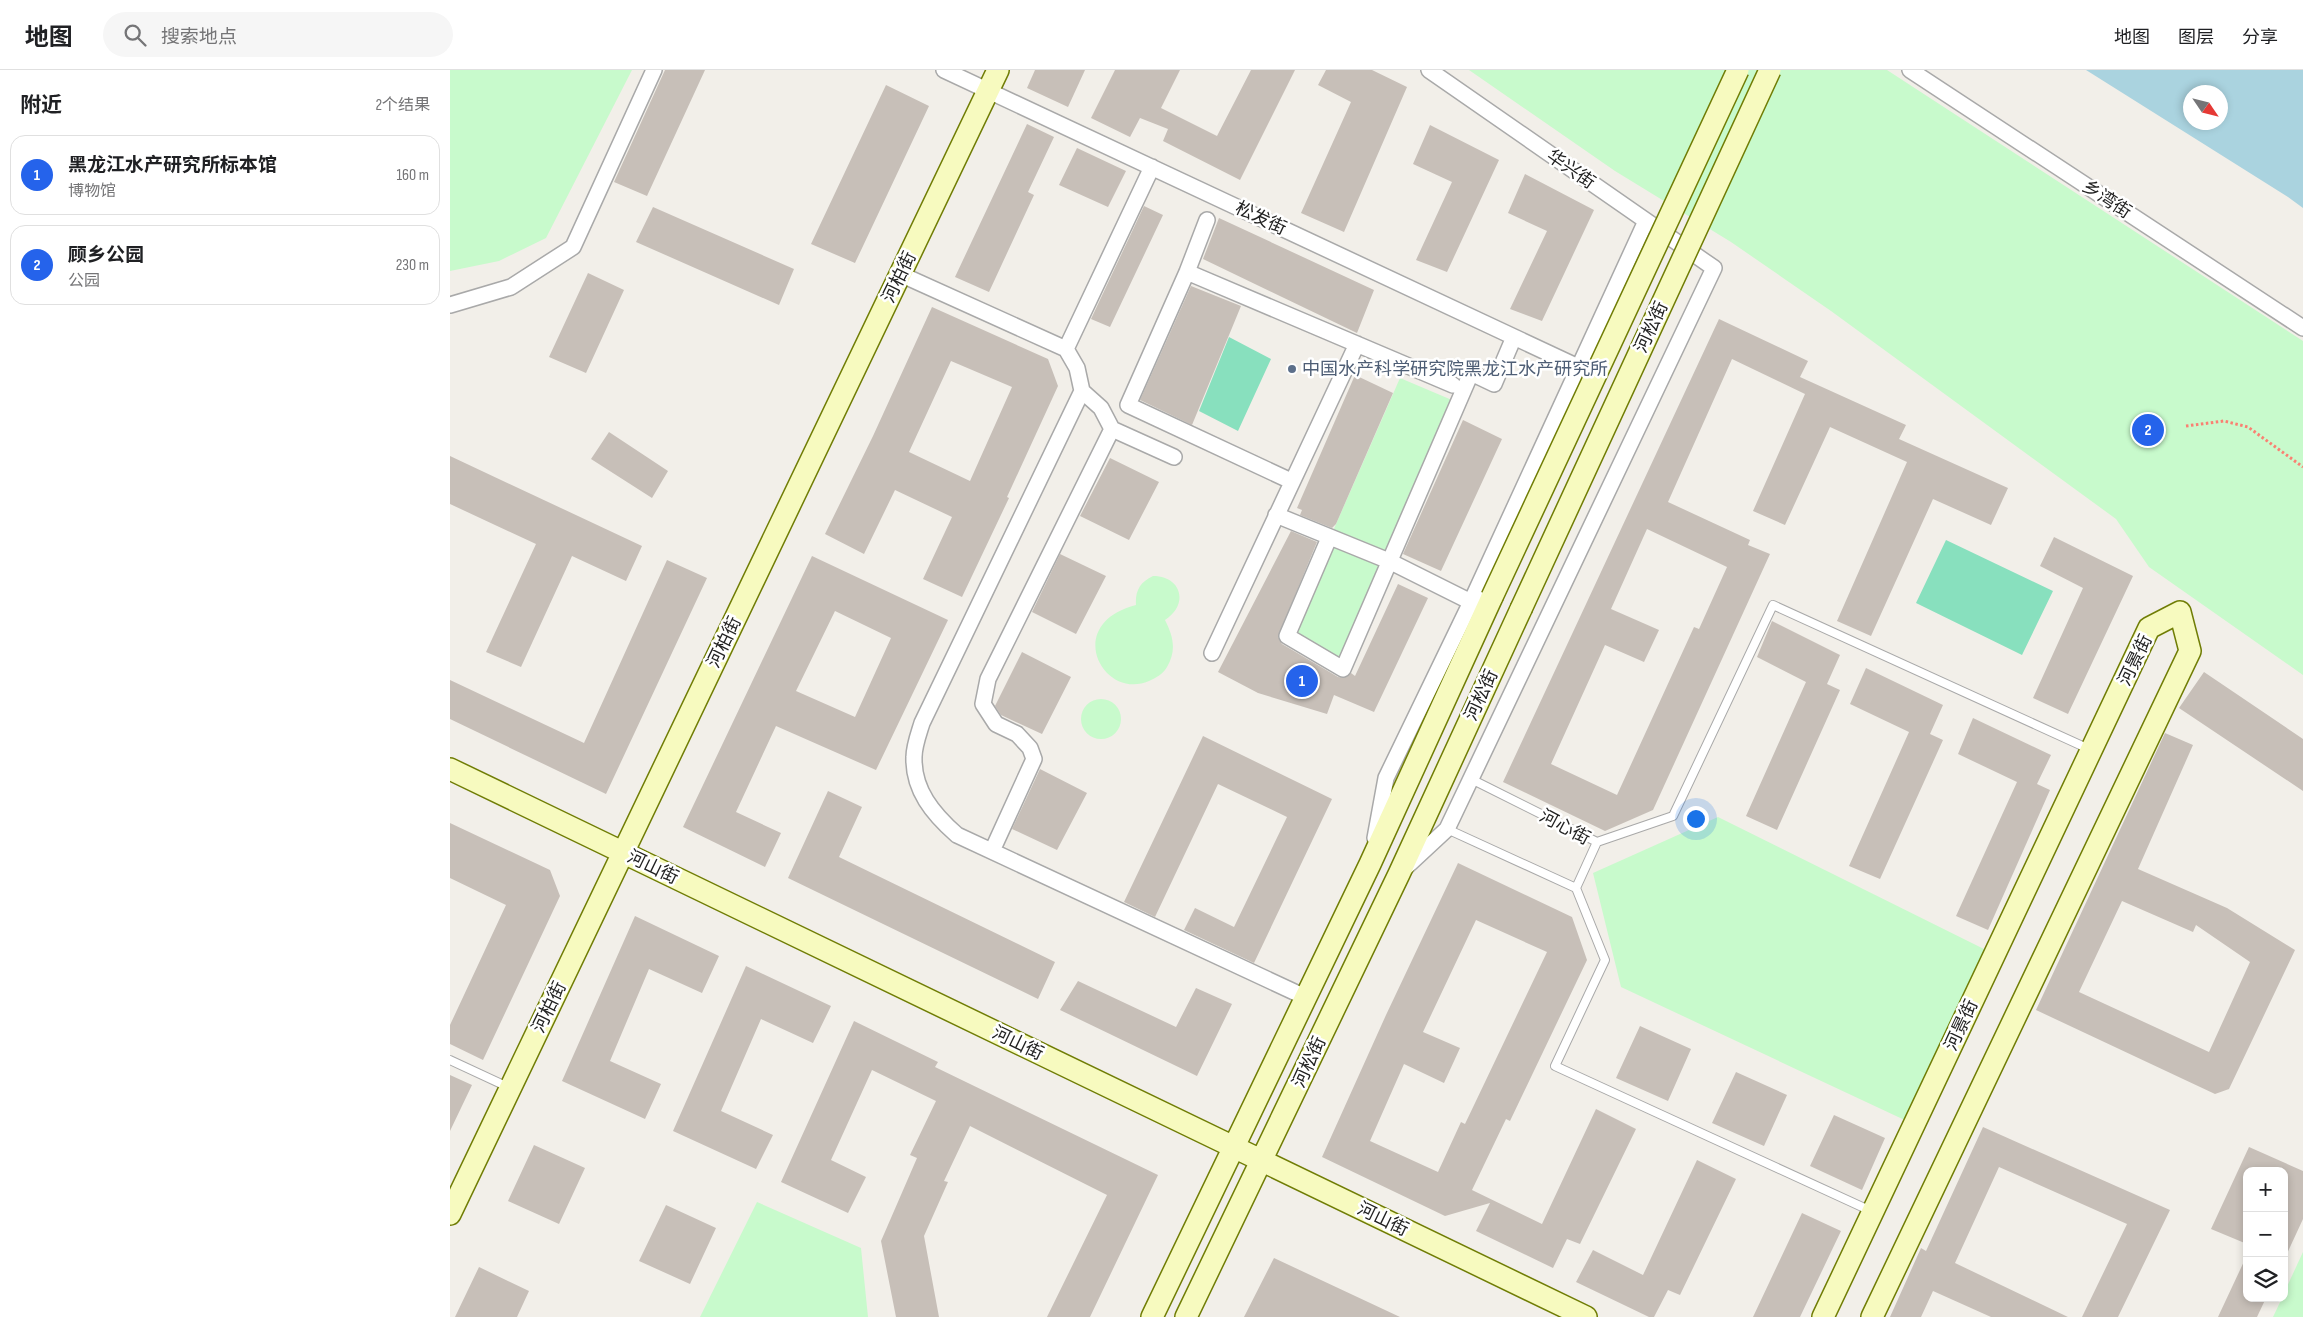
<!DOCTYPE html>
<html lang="zh">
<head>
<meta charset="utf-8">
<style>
  body { margin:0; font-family:"Sofia Sans Condensed","Noto Sans SC",sans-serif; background:#f6f6f6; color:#202124 }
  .controls { position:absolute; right:15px; bottom:15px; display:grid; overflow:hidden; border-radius:10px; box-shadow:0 2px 8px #0003 }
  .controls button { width:45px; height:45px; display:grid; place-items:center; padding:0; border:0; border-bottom:1px solid #e0e0e0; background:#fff; color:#202124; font:25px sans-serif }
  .compass { position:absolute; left:1733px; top:15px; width:45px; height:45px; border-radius:50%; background:#fff; box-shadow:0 2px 8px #0003; rotate:125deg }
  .you { position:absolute; left:1245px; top:748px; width:18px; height:18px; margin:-12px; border:4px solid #fff; border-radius:50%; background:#1a73e8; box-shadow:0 0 0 8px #1a73e833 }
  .badge { display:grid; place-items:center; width:32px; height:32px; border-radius:50%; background:#2563eb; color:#fff; font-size:16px; font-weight:700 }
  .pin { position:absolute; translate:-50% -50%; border:2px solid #fff; box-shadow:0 1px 5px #0006 }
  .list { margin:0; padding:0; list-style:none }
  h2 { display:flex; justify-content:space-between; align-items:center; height:65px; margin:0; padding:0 20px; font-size:21px }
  h2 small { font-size:16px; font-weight:400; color:#757577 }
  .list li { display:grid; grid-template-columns:32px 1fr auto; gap:15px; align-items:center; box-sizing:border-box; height:80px; margin:0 10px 10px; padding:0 10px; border:1px solid #e0e0e0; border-radius:15px }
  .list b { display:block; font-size:19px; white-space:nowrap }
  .list p { margin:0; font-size:16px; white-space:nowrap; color:#757577 }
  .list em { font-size:16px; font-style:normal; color:#757577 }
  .icon { flex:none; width:28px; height:28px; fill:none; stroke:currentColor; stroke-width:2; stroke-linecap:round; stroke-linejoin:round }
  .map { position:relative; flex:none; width:1853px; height:1247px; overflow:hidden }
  header { display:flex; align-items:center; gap:30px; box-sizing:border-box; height:70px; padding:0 25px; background:#fff; border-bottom:1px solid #e0e0e0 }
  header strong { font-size:24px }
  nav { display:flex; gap:28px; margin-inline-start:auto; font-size:18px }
  .search { width:350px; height:45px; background:#f6f6f6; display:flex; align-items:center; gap:12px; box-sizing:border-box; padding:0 18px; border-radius:28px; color:#757577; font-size:19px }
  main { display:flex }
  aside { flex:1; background:#fff }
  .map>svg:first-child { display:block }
  .park { fill:#c8facc }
  .pitch { fill:#88e0be }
  .water { fill:#aad3df; fill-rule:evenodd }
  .building { fill:#c7bfb8; fill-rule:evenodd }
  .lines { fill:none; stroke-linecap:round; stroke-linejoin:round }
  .lane-casing { stroke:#a9a9a9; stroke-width:10 }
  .street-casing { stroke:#a9a9a9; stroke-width:18 }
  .secondary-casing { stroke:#707d05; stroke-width:24 }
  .path { stroke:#fa8072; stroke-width:3; stroke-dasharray:2.5 2.5; stroke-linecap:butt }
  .lane { stroke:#fff; stroke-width:8 }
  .street { stroke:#fff; stroke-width:15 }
  .secondary { stroke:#f7fabf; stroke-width:21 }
  .secondary-bridge-casing { stroke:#707d05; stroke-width:24; stroke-linecap:butt }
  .secondary-bridge { stroke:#f7fabf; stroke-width:21 }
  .service-dot { fill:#5c6f8a; stroke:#fff; stroke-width:2 }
  .labels { text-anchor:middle; stroke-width:5; stroke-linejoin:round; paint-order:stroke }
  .street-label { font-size:18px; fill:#222; stroke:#fff }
  .service-label { font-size:18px; fill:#4e5e75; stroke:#fff; text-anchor:start }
</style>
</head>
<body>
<header>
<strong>地图</strong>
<div class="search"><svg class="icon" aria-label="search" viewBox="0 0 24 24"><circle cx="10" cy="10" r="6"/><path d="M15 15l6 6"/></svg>搜索地点</div>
<nav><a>地图</a><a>图层</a><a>分享</a></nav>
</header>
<main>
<aside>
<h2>附近<small>2个结果</small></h2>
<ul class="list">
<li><span class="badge">1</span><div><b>黑龙江水产研究所标本馆</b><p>博物馆</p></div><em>160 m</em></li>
<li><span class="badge">2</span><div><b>顾乡公园</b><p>公园</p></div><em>230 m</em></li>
</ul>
</aside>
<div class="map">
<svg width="1853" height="1247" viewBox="0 0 1853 1247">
  <rect width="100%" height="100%" fill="#f2efe9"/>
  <path class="park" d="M 0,0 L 182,0 L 96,168 L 49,191 L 0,201 Z
    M 1019,0 L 1437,0 L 1853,271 L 1853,605 L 1699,497 L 1666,449 L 1381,241 L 1281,172 L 1165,101 Z
    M 950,308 L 1009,333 L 893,599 L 837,566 Z
    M 703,506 C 732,506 739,535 715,550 C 723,566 727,580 717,597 C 713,604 706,608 699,611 C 653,631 612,554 686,535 C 685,521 690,512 703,506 Z
    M631 649a20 20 0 1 1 40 0a20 20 0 1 1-40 0Z
    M 1268,747 L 1540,882 L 1461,1053 L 1171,917 L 1143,803 Z
    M 307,1132 L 411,1178 L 418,1247 L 250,1247 Z
    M 1853,1182 L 1853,1247 L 1823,1247 L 1832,1228 L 1834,1228 L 1834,1223 Z"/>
  <path class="pitch" d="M 779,267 L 821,289 L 788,361 L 749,341 Z
    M 1496,470 L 1603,521 L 1572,585 L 1466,533 Z"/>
  <path class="water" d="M 1636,0 L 1853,0 L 1853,138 L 1838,127 ZM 1740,22 L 1770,22 L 1770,52 L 1740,52 Z"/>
  <path class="building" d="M 215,0 L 255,0 L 197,126 L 164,112 Z
    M 585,0 L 635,0 L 618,37 L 577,18 Z
    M 665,0 L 730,0 L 711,38 L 767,66 L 801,0 L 845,0 L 790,110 L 713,71 L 718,59 L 690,48 L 680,67 L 641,48 Z
    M 876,0 L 922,0 L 957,17 L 894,162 L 851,143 L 901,32 L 868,15 Z
    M 436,15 L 479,36 L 405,193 L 361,174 Z
    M 577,54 L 604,67 L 578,122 L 584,125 L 539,222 L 505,207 Z
    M 980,55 L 1049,90 L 997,202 L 966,190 L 1002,112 L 963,94 Z
    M 627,78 L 676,101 L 658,137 L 609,115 Z
    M 1075,104 L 1144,140 L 1092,251 L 1060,239 L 1097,161 L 1058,143 Z
    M 694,136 L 713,145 L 660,257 L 641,249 Z
    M 203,137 L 344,199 L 329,235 L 186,172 Z
    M 769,148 L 924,220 L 907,263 L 753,189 Z
    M 138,203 L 174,220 L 136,303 L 99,287 Z
    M 741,216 L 791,236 L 742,355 L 690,330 Z
    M 482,237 L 598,289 L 608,316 L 557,427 L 559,428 L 512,527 L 473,509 L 502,447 L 445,420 L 414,484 L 375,464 L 423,366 ZM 501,291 L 562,317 L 520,411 L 459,382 Z
    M 1269,249 L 1358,291 L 1350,307 L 1456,355 L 1449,369 L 1558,418 L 1541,455 L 1483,429 L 1421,566 L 1387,551 L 1457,392 L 1380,357 L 1335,455 L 1303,441 L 1355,324 L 1282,289 L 1218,432 L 1300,470 L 1298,475 L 1320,484 L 1203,740 L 1155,761 L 1053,712 ZM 1197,459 L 1277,497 L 1249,559 L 1244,557 L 1167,725 L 1101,694 L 1155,575 L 1194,592 L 1209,560 L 1161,539 Z
    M 905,305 L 943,323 L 886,454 L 882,458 L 850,445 L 852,440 L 847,438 Z
    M 1013,350 L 1052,369 L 991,501 L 953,484 Z
    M 159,362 L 218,401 L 202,428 L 141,389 Z
    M 0,386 L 192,476 L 176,511 L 122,486 L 71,597 L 36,582 L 86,474 L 0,434 Z
    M 660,388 L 709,412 L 679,470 L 630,446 Z
    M 841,461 L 867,472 L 828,567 L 832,574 L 888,607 L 894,608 L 901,603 L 905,606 L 948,514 L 978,528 L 924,642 L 884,625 L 877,644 L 808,623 L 768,602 Z
    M 1604,467 L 1683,506 L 1618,644 L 1583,628 L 1633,518 L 1590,496 Z
    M 610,484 L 656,506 L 626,564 L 582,542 Z
    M 362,486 L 498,550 L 426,700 L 326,656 L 286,742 L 331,763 L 315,797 L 233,757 ZM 385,541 L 441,568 L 405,647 L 346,621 Z
    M 217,490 L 257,508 L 156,724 L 0,649 L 0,610 L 134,673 Z
    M 1322,551 L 1390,585 L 1377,614 L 1390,620 L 1327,760 L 1296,746 L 1356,612 L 1307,587 Z
    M 572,582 L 621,607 L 592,664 L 551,645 L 545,636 Z
    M 1416,598 L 1493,635 L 1480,664 L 1493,670 L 1430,809 L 1399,796 L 1459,662 L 1400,634 Z
    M 1754,602 L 1853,669 L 1853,721 L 1729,638 Z
    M 1523,648 L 1601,685 L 1587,714 L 1600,720 L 1538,860 L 1506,846 L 1567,712 L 1508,684 Z
    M 1715,663 L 1743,675 L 1688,799 L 1777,838 L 1845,880 L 1779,1019 L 1765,1024 L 1586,940 ZM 1672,831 L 1743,862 L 1746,855 L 1800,892 L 1759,982 L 1629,922 Z
    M 753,666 L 882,729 L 804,893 L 734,860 L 745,838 L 784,857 L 837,747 L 768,714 L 705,847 L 674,832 Z
    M 590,699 L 637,723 L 607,780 L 562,759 Z
    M 378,721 L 412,737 L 389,787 L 605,892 L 588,929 L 338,808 Z
    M 0,753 L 100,800 L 110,826 L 33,990 L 0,974 L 0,955 L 56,835 L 0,808 Z
    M 1008,793 L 1122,847 L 1137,890 L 1060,1051 L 1056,1049 L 1022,1120 L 1092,1154 L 1146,1039 L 1186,1059 L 1130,1174 L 1117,1169 L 1103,1198 L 1026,1161 L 1040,1133 L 995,1146 L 872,1087 L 936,945 ZM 1026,850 L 1097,882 L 1015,1054 L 1011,1052 L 988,1102 L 920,1071 L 954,994 L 994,1013 L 1010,978 L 973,962 Z
    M 185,846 L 269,886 L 252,923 L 199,899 L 160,991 L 211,1014 L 195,1049 L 112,1011 Z
    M 296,896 L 381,936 L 363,973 L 311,949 L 271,1041 L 323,1065 L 306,1099 L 223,1061 Z
    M 628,911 L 726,957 L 746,918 L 782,934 L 747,1006 L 610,940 Z
    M 404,951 L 488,992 L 485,997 L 708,1105 L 640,1247 L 597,1247 L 657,1125 L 520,1056 L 494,1111 L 498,1112 L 474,1166 L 489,1247 L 446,1247 L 431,1171 L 467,1088 L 460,1085 L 486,1031 L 422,1000 L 381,1090 L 416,1107 L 398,1143 L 331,1112 Z
    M 1190,956 L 1241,979 L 1218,1031 L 1166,1008 Z
    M 1286,1002 L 1337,1025 L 1314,1076 L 1262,1053 Z
    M 0,1005 L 22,1015 L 0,1061 Z
    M 1384,1045 L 1435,1068 L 1412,1120 L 1360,1096 Z
    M 1533,1057 L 1720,1140 L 1668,1247 L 1632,1247 L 1677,1154 L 1549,1097 L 1505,1193 L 1618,1247 L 1541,1247 L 1483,1221 L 1471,1247 L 1440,1247 L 1471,1178 L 1476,1181 Z
    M 84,1075 L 135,1098 L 109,1154 L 58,1131 Z
    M 1799,1077 L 1853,1101 L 1853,1149 L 1834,1190 L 1834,1101 L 1797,1101 L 1797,1174 L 1761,1159 Z
    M 1247,1090 L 1286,1109 L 1230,1225 L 1218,1220 L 1204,1247 L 1199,1247 L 1126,1212 L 1143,1180 L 1193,1205 Z
    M 216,1135 L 266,1158 L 240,1214 L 189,1191 Z
    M 1352,1143 L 1391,1161 L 1350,1247 L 1303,1247 Z
    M 1797,1185 L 1797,1228 L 1816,1228 L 1807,1247 L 1768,1247 Z
    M 824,1188 L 950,1247 L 794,1247 Z
    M 29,1197 L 79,1221 L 67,1247 L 5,1247 Z"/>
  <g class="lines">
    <defs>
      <path id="lane" d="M 997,759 L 1126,818 L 1147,772 L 1021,709
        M 1147,772 L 1223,746 L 1323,535 L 1639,679
        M 1126,818 L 1155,890 L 1105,996 L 1421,1141
        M 0,990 L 60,1018"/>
      <path id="street" d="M 494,0 L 1128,297
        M 1460,0 L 1853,258
        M 757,150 L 737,202 L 678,335 L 841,411
        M 737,202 L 1003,315
        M 450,204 L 616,279
        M 0,235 L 61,217 L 123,177 L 204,0
        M 632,321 L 472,653 C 469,663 464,676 464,687 C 463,720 483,744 507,765 L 855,927
        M 662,359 L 724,387
        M 826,445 L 939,491 L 1021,532
        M 879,468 L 837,566 L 893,599 L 1021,303 L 1044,314 L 1064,267
        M 762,583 L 907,274
        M 925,768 L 936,708 L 1021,532 L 1196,151
        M 542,781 L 584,689 L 580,678 L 567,664 L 546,654 L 533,634 L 538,609 L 662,359 L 651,338 L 632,321 L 627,298 L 616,279 L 702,97
        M 955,798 L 997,759 L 1264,198 L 979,0"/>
      <path id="secondary" d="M 0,699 L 1136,1247
        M 0,1144 L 548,0
        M 702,1247 L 920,794 L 1042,527
        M 736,1247 L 949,804 L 1071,539
        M 1373,1247 L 1699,558 L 1730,542 L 1740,581 L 1422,1247"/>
    </defs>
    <use href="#lane" class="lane-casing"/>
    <use href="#street" class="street-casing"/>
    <use href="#secondary" class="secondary-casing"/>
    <path class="path" d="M 1736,356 L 1774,351 L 1798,357 L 1853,397"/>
    <use href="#lane" class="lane"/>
    <use href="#street" class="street"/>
    <use href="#secondary" class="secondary"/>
    <defs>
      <path id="secondary-bridge" d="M 1042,527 L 1288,0
        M 1071,539 L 1320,0"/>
    </defs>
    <use href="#secondary-bridge" class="secondary-bridge-casing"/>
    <use href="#secondary-bridge" class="secondary-bridge"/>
  </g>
  <circle class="service-dot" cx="842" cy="299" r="5"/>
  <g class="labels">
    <g class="street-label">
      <text transform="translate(1121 99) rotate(35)" y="6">华兴街</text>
      <text transform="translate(1657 129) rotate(33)" y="6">乡湾街</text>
      <text transform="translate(811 148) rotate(25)" y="6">松发街</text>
      <text transform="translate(449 207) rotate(-64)" y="6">河柏街</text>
      <text transform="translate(1201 257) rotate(-65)" y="6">河松街</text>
      <text transform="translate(274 572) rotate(-64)" y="6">河柏街</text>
      <text transform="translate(1685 590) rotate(-64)" y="6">河景街</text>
      <text transform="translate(1031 625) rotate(-65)" y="6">河松街</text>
      <text transform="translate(1115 757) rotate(28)" y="6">河心街</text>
      <text transform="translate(203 797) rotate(26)" y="6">河山街</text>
      <text transform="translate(99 937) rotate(-64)" y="6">河柏街</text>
      <text transform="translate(1511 955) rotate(-65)" y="6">河景街</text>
      <text transform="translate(568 973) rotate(26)" y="6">河山街</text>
      <text transform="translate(859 992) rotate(-65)" y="6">河松街</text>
      <text transform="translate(933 1149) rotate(26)" y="6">河山街</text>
    </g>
    <g class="service-label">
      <text x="852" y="305">中国水产科学研究院黑龙江水产研究所</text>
    </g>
  </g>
</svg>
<div class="controls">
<button>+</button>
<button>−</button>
<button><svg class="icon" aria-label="layers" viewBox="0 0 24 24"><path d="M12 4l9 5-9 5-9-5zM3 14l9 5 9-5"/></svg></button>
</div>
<svg class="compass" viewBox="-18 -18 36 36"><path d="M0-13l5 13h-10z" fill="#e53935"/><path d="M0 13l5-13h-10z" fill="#757577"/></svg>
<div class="you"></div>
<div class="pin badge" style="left:852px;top:611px">1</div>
<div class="pin badge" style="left:1698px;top:360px">2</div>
</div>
</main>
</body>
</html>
